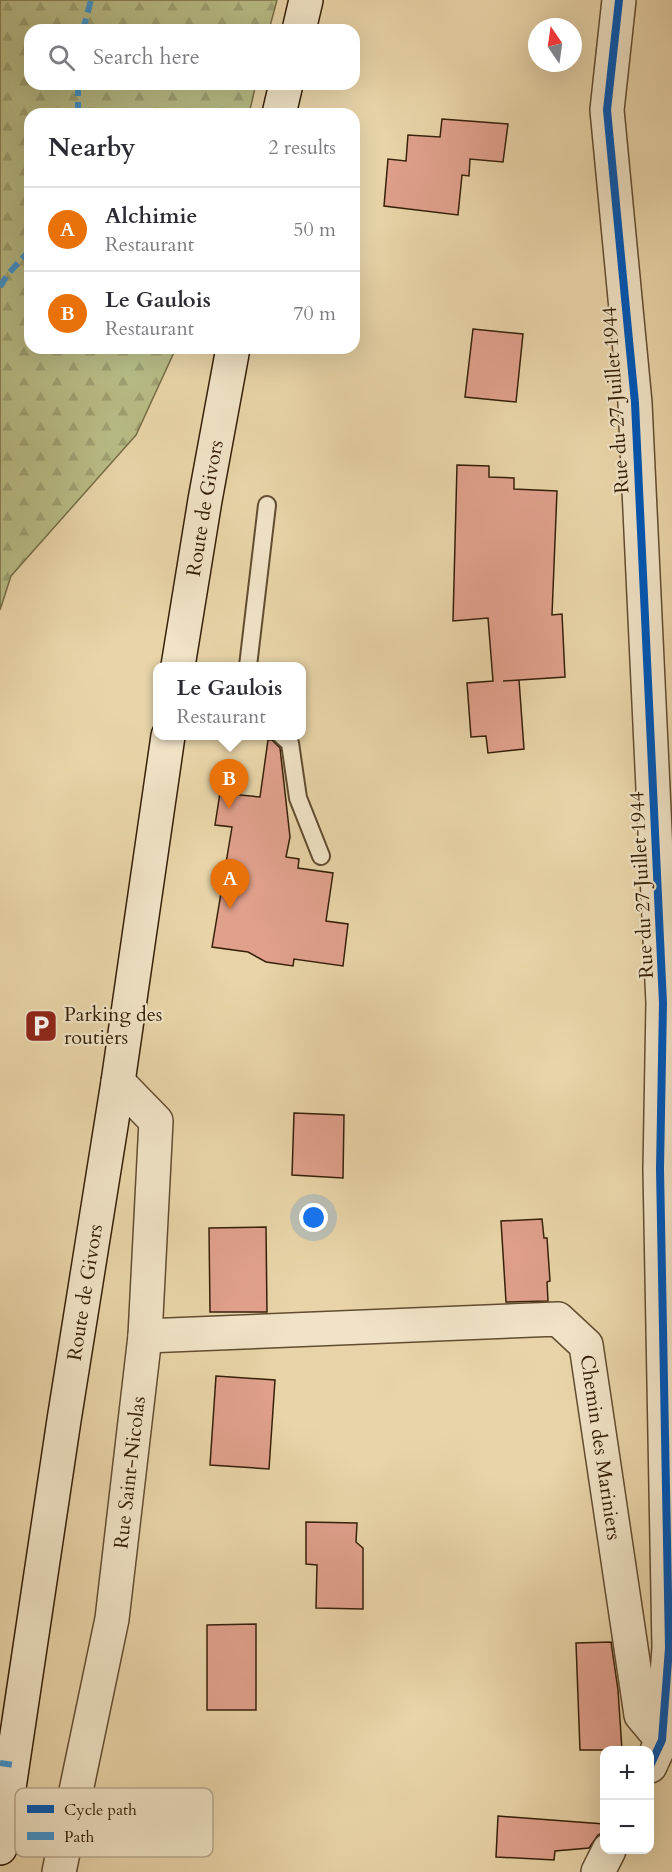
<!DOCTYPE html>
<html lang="en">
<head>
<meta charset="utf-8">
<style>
  body { margin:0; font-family:Cardo,serif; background:#f7f7f7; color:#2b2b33 }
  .controls { position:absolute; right:18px; bottom:18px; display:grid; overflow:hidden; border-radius:12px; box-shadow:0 6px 24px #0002 }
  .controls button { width:54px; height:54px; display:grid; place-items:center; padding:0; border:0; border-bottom:2px solid #e1e1e2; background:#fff; color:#2b2b33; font:30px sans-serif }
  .compass { position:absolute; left:528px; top:18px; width:54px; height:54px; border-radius:50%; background:#fff; box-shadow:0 6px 24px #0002; rotate:347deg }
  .you { position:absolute; left:314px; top:1218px; width:21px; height:21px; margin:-15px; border:4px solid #fff; border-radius:50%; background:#1a73e8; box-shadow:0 0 0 9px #1a73e833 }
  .badge { display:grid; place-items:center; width:39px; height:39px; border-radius:50%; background:#8f2418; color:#fff; font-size:20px; font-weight:700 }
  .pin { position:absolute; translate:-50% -50px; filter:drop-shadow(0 2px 3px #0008) }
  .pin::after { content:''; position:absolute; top:32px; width:21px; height:18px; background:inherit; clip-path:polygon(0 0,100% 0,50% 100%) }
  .popup { position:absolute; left:153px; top:662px; width:153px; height:78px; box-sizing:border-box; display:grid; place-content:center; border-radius:12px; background:#fff; filter:drop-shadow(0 2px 4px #0005); font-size:20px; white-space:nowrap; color:#7c7c81 }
  .popup b { font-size:22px; color:#2b2b33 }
  .popup::after { content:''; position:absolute; left:50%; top:100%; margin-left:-12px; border:12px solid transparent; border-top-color:#fff }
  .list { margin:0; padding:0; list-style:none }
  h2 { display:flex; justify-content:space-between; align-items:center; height:78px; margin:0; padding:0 24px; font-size:26px }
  h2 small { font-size:20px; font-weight:400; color:#7c7c81 }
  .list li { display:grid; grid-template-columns:39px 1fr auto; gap:18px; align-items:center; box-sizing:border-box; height:84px; padding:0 24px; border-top:2px solid #e1e1e2 }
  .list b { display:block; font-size:22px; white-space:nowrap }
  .list p { margin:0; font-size:20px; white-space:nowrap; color:#7c7c81 }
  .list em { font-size:20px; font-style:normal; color:#7c7c81 }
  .icon { flex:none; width:33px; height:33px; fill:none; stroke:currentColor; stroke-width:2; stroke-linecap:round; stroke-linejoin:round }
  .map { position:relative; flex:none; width:672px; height:1872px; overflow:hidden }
  .search { position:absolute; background:#fff; box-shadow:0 6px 24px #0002; left:24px; top:24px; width:336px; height:66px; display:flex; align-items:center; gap:15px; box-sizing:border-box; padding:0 21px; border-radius:18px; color:#7c7c81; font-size:22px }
  .panel { position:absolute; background:#fff; box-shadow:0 6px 24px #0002; left:24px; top:108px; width:336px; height:246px; border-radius:18px }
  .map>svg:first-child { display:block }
  .forest { fill:url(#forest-firs); stroke:#776e47; stroke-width:1.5 }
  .building { fill:#e0a08c; stroke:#362008; stroke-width:1.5 }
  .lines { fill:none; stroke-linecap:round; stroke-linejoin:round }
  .lane-casing { stroke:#624d30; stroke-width:20 }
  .street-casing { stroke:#624d30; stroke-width:36 }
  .secondary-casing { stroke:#362008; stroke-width:36 }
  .lane { stroke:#f0e3c6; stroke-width:16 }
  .street { stroke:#f0e3c6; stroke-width:33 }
  .secondary { stroke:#f0e3c6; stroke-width:33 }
  .quiet { stroke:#3e94d1; stroke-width:6; stroke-dasharray:12 6; stroke-linecap:butt }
  .cycleway-casing { stroke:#f0e3c6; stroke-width:11 }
  .cycleway { stroke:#0057b8; stroke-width:8 }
  .labels { text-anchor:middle; stroke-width:4.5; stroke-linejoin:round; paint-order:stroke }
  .street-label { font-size:20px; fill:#362008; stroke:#f0e3c6 }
  .poi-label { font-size:20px; fill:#362008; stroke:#f0e3c6; text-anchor:start }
  .key { fill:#f0e3c6; stroke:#b8a88d; stroke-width:1.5 }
  .key-label { font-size:16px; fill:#362008 }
</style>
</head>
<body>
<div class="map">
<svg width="672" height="1872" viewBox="0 0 672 1872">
  <defs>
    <pattern id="forest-firs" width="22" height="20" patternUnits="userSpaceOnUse" patternTransform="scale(1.5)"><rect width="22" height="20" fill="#b8bc86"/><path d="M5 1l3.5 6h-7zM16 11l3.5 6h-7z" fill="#9fa172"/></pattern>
  </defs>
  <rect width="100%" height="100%" fill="#e8d4a8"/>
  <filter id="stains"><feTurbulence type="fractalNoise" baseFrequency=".00333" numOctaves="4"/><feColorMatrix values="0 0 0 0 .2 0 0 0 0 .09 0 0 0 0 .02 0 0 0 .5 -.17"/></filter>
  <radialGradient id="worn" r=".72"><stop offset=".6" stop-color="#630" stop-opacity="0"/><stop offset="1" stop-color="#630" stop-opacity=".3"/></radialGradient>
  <path class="forest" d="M 0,0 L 277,0 L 269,30 L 30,30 L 30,84 L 256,84 L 249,114 L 30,114 L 30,348 L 176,348 L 136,435 L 11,576 L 0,610 Z"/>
  <path class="building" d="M 442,119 L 508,124 L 503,162 L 470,159 L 469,176 L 462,175 L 458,215 L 384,206 L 388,159 L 406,161 L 408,135 L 440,137 Z
    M 473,329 L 523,334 L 516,402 L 465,397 Z
    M 457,465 L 489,466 L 489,477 L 514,478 L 514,489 L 557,491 L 552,615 L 562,614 L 565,677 L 503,681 L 519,680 L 524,749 L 488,753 L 486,736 L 471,737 L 467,683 L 493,681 L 488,618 L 453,621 Z
    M 268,740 L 272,740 L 280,748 L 290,837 L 286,857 L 299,859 L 298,868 L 333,873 L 326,921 L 348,924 L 343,966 L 294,959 L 293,966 L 266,962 L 248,952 L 212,947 L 232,827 L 215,825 L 220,793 L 260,797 Z
    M 294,1113 L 344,1115 L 343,1178 L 292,1175 Z
    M 542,1219 L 544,1238 L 547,1238 L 550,1281 L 547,1282 L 548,1301 L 506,1302 L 501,1221 Z
    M 266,1227 L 267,1312 L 210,1312 L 209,1228 Z
    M 216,1376 L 275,1380 L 269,1469 L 210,1465 Z
    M 306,1522 L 357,1523 L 356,1542 L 363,1548 L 363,1609 L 316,1608 L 317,1565 L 306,1564 Z
    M 256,1624 L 256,1710 L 207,1710 L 207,1625 Z
    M 611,1642 L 618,1690 L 622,1750 L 580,1750 L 576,1643 Z
    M 498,1816 L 604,1824 L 604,1832 L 598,1835 L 589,1848 L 555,1851 L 554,1860 L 496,1857 Z"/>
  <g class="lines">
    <defs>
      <path id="lane" d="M 248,666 L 267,505
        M 282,736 L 290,743 L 298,798 L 321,856"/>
      <g id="street">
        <path d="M 619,0 L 607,110 L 635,403 L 663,1003 L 660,1169 L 669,1648 L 662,1740 L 650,1766"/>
        <path id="s1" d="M 145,1336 L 558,1319 L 586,1345 L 641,1715 L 662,1740"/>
        <path id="s2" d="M 59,1872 L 112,1619 L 145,1336 L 156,1121 L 118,1082"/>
        <path d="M 598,1872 L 609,1850"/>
      </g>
      <g id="secondary">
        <path d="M 299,30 L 306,0"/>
        <path d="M 279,114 L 286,84"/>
        <path id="s3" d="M 178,666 L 205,500 L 233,348"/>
        <path id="s4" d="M 0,1848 L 64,1420 L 118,1082 L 168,736"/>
      </g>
    </defs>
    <use href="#lane" class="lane-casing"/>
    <use href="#street" class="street-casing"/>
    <use href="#secondary" class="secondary-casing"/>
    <use href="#lane" class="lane"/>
    <use href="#street" class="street"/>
    <use href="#secondary" class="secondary"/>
    <path class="quiet" d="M 83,30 L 91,0
      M 78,114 L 78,84
      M 0,287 L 8,274 L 30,250
      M 0,1763 L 13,1765"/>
    <defs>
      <path id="cycleway" d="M 619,0 L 607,110 L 635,403 L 663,1003 L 660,1169 L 669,1648 L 662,1740 L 650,1766"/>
    </defs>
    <use href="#cycleway" class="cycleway-casing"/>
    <use href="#cycleway" class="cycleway"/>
  </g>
  <defs>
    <symbol id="parking-square" viewBox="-11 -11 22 22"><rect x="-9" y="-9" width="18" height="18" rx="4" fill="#8f2418" stroke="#f0e3c6"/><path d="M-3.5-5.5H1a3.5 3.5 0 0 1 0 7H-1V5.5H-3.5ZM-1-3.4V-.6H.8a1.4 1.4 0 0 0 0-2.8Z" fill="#fff"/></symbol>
  </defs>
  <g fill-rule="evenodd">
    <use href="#parking-square" x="22" y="1007" width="38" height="38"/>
  </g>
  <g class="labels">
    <g class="street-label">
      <text transform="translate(615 400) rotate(-94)" y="7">Rue du 27 Juillet 1944</text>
      <text dy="7" stroke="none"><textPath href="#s3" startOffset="160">Route de Givors</textPath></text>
      <text transform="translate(641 885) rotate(-93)" y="7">Rue du 27 Juillet 1944</text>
      <text dy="7" stroke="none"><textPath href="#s4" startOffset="562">Route de Givors</textPath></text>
      <text dy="7" stroke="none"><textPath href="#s1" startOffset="555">Chemin des Mariniers</textPath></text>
      <text dy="7" stroke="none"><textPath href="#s2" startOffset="406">Rue Saint-Nicolas</textPath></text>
    </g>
    <g class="poi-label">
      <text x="64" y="1021">Parking des<tspan x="64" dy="23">routiers</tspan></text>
    </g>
  </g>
  <rect x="15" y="1788" width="198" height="69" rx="9" class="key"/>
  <rect x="27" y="1805" width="27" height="8" fill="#0057b8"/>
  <rect x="27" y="1832" width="27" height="8" fill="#3e94d1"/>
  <g class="key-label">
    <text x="64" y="1815">Cycle path</text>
    <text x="64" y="1842">Path</text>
  </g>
  <rect width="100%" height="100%" filter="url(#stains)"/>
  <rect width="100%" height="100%" fill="url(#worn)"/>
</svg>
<div class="controls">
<button>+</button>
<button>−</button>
</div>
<svg class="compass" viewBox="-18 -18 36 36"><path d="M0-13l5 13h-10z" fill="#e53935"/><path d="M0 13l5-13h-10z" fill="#7c7c81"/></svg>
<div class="you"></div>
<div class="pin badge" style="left:230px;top:909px;background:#e8710a">A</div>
<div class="pin badge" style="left:229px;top:809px;background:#e8710a">B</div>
<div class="popup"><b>Le Gaulois</b>Restaurant</div>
<div class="search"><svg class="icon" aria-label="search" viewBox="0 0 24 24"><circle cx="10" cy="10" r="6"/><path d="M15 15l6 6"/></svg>Search here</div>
<section class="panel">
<h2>Nearby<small>2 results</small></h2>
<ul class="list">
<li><span class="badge" style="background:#e8710a">A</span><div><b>Alchimie</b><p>Restaurant</p></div><em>50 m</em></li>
<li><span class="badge" style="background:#e8710a">B</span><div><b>Le Gaulois</b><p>Restaurant</p></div><em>70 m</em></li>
</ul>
</section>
</div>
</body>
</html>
